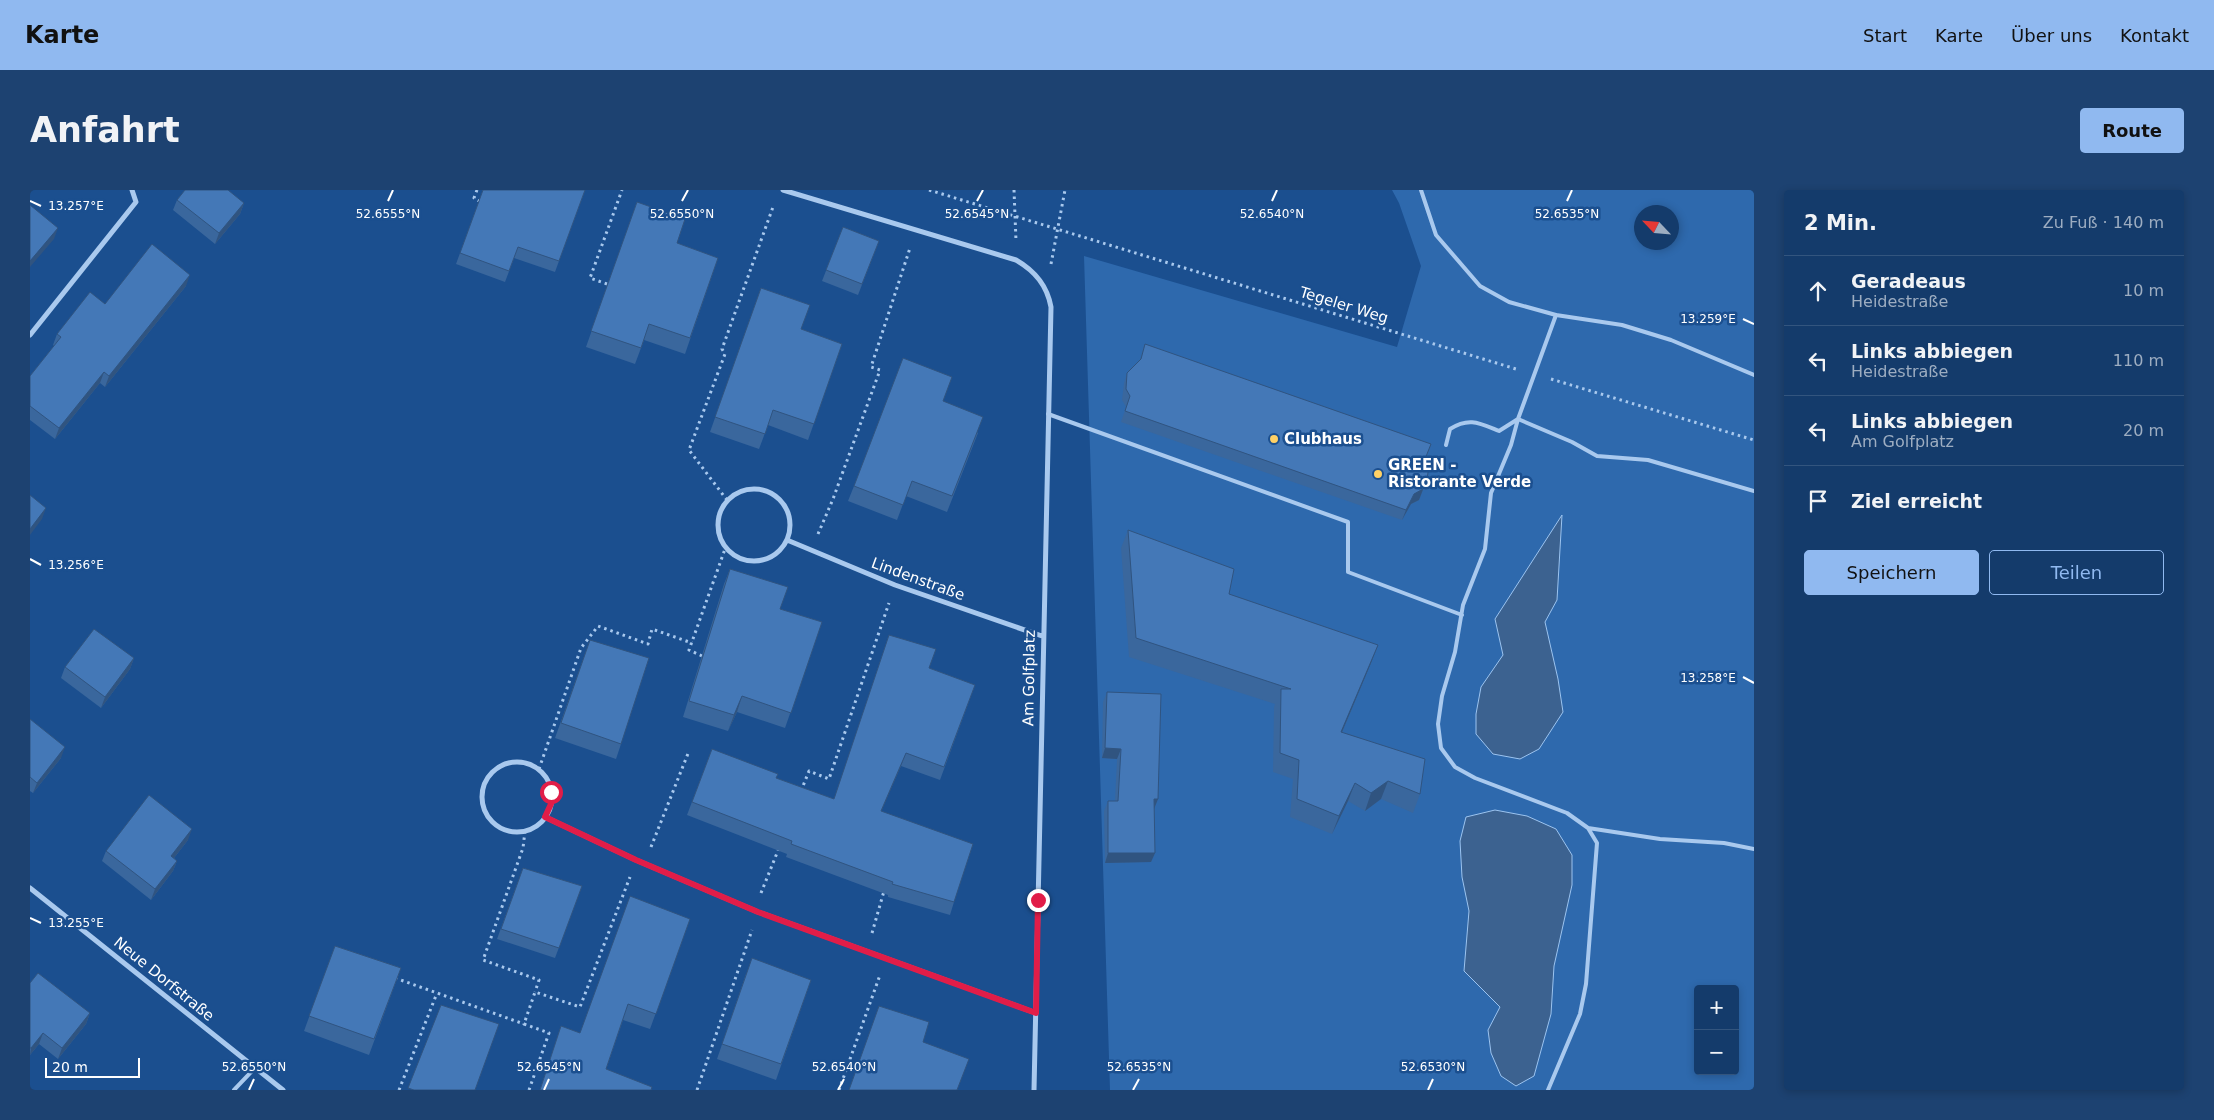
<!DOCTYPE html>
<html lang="de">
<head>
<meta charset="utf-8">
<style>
  body { margin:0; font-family:"DejaVu Sans",sans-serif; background:#1d4271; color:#f1f3f6 }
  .controls { position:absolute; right:15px; bottom:15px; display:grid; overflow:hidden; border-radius:5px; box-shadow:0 2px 8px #0003 }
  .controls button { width:45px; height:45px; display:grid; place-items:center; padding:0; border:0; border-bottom:1px solid #33557e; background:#143b6b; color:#f1f3f6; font:25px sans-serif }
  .compass { position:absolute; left:1604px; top:15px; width:45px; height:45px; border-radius:50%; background:#143b6b; box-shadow:0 2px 8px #0003; rotate:296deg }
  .scale { position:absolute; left:15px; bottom:12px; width:95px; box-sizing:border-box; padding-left:5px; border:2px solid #fff; border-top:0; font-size:14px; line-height:18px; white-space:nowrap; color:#fff; -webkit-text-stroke:4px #1b4f8f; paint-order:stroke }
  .stop { position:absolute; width:15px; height:15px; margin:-11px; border:4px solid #e11d48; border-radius:50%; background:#fff }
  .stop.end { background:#e11d48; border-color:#fff; box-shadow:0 1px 5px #0008 }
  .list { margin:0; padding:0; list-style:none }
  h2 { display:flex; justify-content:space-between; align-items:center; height:65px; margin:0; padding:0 20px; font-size:21px }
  h2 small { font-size:16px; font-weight:400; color:#9dadc1 }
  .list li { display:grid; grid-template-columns:32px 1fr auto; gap:15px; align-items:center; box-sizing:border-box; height:70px; padding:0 20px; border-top:1px solid #33557e }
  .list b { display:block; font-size:19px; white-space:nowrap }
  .list p { margin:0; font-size:16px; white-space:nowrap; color:#9dadc1 }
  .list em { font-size:16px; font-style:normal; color:#9dadc1 }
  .actions { display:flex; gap:10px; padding:15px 20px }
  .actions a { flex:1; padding:11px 0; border:1px solid #90b9f0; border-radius:5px; text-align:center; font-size:18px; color:#90b9f0 }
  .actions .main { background:#90b9f0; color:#111 }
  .icon { flex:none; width:28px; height:28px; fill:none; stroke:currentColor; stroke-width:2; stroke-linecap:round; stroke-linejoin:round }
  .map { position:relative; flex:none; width:1724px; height:900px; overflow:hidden; border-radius:5px }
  header { display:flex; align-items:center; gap:30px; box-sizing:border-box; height:70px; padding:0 25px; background:#90b9f0; color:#111 }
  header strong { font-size:24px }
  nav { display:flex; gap:28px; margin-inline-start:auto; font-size:18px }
  .intro { display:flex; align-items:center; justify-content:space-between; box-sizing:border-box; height:120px; padding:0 30px }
  h1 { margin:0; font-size:35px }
  .button { padding:12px 22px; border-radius:5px; background:#90b9f0; color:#111; font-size:18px; font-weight:700 }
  main { display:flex; gap:30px; padding:0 30px }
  aside { flex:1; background:#143b6b; border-radius:5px; box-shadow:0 2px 8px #0003 }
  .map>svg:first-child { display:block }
  .green { fill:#2e69ad; fill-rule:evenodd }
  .water { fill:#3c6290; stroke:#9cc4f0 }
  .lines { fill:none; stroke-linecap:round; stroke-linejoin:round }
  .path { stroke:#a9c9ee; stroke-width:3; stroke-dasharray:2.5 4; stroke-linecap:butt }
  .service { stroke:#a9c9ee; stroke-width:4 }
  .minor { stroke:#a9c9ee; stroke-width:5 }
  .wall { fill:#3a679d }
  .shaded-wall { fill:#305480 }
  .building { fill:#4478b7; stroke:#305480 }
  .route { stroke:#e11d48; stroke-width:6 }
  .ticks { fill:none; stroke:#fff; stroke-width:2 }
  .poi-dot { fill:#ffd166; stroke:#1b4f8f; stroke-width:2 }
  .labels { text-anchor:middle; stroke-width:5; stroke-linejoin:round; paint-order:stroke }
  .street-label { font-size:15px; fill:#fff; stroke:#1b4f8f }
  .poi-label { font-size:15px; font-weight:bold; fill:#fff; stroke:#1b4f8f; text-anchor:start }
  .ticks-label { font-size:12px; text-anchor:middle; fill:#fff; stroke:#1b4f8f; stroke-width:5; stroke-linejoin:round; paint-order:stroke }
</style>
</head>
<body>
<header>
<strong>Karte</strong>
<nav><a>Start</a><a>Karte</a><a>Über uns</a><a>Kontakt</a></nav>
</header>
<div class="intro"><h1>Anfahrt</h1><a class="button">Route</a></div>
<main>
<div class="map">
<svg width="1724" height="900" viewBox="0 0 1724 900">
  <rect width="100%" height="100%" fill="#1b4f8f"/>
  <path class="green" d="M 1362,0 L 1724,0 L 1724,900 L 1080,900 L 1054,66 L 1367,157 L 1391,76 L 1369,13 ZM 1612,22 L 1642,22 L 1642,52 L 1612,52 ZM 1668,799 L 1705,799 L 1705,881 L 1668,881 Z"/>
  <path class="water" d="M 1532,325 L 1527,410 L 1515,432 L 1528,489 L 1533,522 L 1509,559 L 1490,569 L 1463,564 L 1446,544 L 1446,524 L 1451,497 L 1473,465 L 1465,429 Z
    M 1465,620 L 1497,626 L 1526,639 L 1542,665 L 1542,695 L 1524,776 L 1521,824 L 1504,886 L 1486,896 L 1471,886 L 1461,863 L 1458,840 L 1470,817 L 1434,781 L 1439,721 L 1432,687 L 1430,651 L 1436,627 Z"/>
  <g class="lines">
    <path class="path" d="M 447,0 L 444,8 L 449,11
      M 899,0 L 1486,179
      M 984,0 L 986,51
      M 1021,74 L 1035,0
      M 577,94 L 560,88 L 592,0
      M 1521,189 L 1724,250
      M 697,310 L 659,260 L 695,164 L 692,159 L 743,17
      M 788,344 L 803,309 L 850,180 L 841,177 L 880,58
      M 672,466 L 659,460 L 695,359
      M 509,579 L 551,458 L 568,436 L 618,454 L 622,439 L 662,453
      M 771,601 L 779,581 L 799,589 L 859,413
      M 495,641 L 493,658 L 453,770 L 509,790 L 505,802
      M 621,657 L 659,561
      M 731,703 L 749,658
      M 842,743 L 854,701
      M 365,788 L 494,834
      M 369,900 L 407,803
      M 499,900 L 519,843 L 494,834 L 505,802 L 550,817 L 600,687
      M 667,900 L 722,740
      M 809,900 L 850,785"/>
    <path class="service" d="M 1391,0 L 1406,45 L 1450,96 L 1479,112 L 1526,125 L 1592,135 L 1641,150 L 1724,185
      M 1018,224 L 1318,332 L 1318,382 L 1432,425
      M 1416,255 L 1420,239 C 1439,227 1449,233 1469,241 L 1488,229 L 1542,252 L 1567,266 L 1618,270 L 1724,301
      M 1558,638 L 1630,649 L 1694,653 L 1724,659
      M 204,900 L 225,878
      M 1518,900 L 1550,824 L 1556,794 L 1567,653 L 1558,638 L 1537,623 L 1445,588 L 1425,577 L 1411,558 L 1408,534 L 1412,506 L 1425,462 L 1433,415 L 1455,359 L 1461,303 L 1481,255 L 1488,229 L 1526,125"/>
    <path class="minor" d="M 753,0 L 986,70 C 1005,81 1017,95 1021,117 L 1004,900
      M 0,145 L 106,12 L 102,0
      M688 335a36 36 0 1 1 72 0a36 36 0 1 1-72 0Z
      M 757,350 L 865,395 L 1012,446
      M452 607a35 35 0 1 1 70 0a35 35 0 1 1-70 0Z
      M 515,627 L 606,670 L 728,722 L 1006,823
      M 0,698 L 253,900"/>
  </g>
  <path class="wall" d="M 453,0 L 555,0 L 525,82 L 484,68 L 475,92 L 426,74 Z
    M 147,10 L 214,13 L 210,24 L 185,54 L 143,20 Z
    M 607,12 L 647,53 L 688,68 L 655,164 L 614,150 L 605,174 L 556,157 Z
    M 813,37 L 849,51 L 828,105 L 792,91 Z
    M 156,96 L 75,197 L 70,193 L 25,249 L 0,230 L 0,186 L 24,156 L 23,155 L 27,144 L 75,114 Z
    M 731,98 L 771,139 L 812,154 L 778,250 L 738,235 L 729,259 L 680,242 Z
    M 1115,154 L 1396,270 L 1397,289 L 1389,310 L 1381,314 L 1372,330 L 1091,232 L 1096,217 L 1092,210 L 1094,193 L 1097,183 L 1110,170 Z
    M 913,211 L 948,243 L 917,322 L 876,306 L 867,330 L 818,311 L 824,296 Z
    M 1098,340 L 1199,404 L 1348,455 L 1341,473 L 1312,543 L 1390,604 L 1383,623 L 1351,609 L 1335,621 L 1318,611 L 1302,644 L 1260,627 L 1263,589 L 1243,582 L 1244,517 L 1245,514 L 1099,467 L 1091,358 Z
    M 700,379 L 750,419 L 792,432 L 755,538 L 707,522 L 698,541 L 653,527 L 694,394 Z
    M 560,450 L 591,554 L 586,569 L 525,548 Z
    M 104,468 L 100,479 L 71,518 L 31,488 L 35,477 Z
    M 899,478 L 945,495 L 910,590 L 871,576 L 851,621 L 924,712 L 920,725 L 858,707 L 858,705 L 756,667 L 757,664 L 657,625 L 682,559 L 746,588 L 804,609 Z
    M 1077,502 L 1128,609 L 1124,619 L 1125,663 L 1121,672 L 1075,673 L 1074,621 L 1078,611 L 1085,611 L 1087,569 L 1072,568 L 1073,512 Z
    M 0,530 L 31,568 L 3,603 L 0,601 Z
    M 158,650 L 144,668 L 147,671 L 143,681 L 121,710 L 72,671 L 76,661 Z
    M 493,678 L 552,696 L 525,768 L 467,749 Z
    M 660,729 L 620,839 L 593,830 L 576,879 L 621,900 L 510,900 L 531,836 L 550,843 Z
    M 305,756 L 371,778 L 339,865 L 274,841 Z
    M 716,784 L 781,790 L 746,890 L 687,869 Z
    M 0,793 L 60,823 L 56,834 L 28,869 L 9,854 L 0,865 Z"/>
  <path class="shaded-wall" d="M 214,13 L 210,24 L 185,54 L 189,43 Z
    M 28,38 L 24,49 L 0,77 L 0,71 Z
    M 160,85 L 156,96 L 75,197 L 79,186 Z
    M 74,182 L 70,193 L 25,249 L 29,238 Z
    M 1397,289 L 1389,310 L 1381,314 L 1372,330 L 1376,320 L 1384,304 Z
    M 16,318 L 12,329 L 0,345 L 0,339 Z
    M 1348,455 L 1341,473 L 1304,561 L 1311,542 Z
    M 104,468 L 100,479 L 71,518 L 75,507 Z
    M 712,506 L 707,522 L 698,541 L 704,525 Z
    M 35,557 L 31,568 L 3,603 L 7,593 Z
    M 1075,558 L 1091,559 L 1087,569 L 1072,568 Z
    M 876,563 L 871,576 L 846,634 L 851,621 Z
    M 1358,591 L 1351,609 L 1335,621 L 1341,603 Z
    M 1325,593 L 1318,611 L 1302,644 L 1309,626 Z
    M 1124,609 L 1128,609 L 1124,619 Z
    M 162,639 L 158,650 L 137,677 L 141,666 Z
    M 1078,663 L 1125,663 L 1121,672 L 1075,673 Z
    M 147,671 L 143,681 L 121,710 L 125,699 Z
    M 60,823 L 56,834 L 28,869 L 32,858 Z
    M 13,843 L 9,854 L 0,865 L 1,858 Z"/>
  <path class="building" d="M 155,0 L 198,0 L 214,13 L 189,43 L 147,10 Z
    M 453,0 L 555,0 L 529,71 L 488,57 L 479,81 L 430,63 Z
    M 607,12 L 655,29 L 647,53 L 688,68 L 660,148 L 619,134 L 611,158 L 561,141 Z
    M 0,15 L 28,38 L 0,71 Z
    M 813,37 L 849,51 L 832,94 L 796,80 Z
    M 122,54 L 160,85 L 79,186 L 74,182 L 29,238 L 0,216 L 0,186 L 31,147 L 27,144 L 60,102 L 75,114 Z
    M 731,98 L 780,115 L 771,139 L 812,154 L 784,234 L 743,220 L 735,244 L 685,227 Z
    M 1115,154 L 1401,254 L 1395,269 L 1399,276 L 1397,289 L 1393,299 L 1384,304 L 1376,320 L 1095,221 L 1100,206 L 1096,199 L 1097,183 L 1111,169 Z
    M 873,168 L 922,187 L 913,211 L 953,227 L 922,306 L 882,291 L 873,315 L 824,296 Z
    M 0,305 L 16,318 L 0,339 Z
    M 1098,340 L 1204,379 L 1199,404 L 1348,455 L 1311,542 L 1395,569 L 1390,604 L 1358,591 L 1341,603 L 1325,593 L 1309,626 L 1267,609 L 1269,570 L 1250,563 L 1251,499 L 1261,499 L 1106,448 Z
    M 700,379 L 758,397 L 750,419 L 792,432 L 761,523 L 712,506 L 704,525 L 659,511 Z
    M 64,439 L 104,468 L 75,507 L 35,477 Z
    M 859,445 L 906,459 L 899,478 L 945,495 L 914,577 L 876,563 L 851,621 L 943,654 L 924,712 L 862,694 L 863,692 L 761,654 L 762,651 L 662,612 L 682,559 L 748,584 L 746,588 L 804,609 Z
    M 560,450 L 619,468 L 591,554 L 531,533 Z
    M 1077,502 L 1131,504 L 1128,609 L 1124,609 L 1125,663 L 1078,663 L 1078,611 L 1088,611 L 1091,559 L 1075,558 Z
    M 0,529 L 35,557 L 7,593 L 0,587 Z
    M 119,605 L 162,639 L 141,666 L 147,671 L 125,699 L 76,661 Z
    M 493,678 L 552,696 L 529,758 L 471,739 Z
    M 600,706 L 660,729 L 626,824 L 598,814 L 576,879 L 622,897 L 621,900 L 510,900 L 531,836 L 550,843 Z
    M 305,756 L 371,778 L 344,849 L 279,826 Z
    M 722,768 L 781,790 L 751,874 L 692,854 Z
    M 8,783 L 60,823 L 32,858 L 13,843 L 1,858 L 0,858 L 0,793 Z
    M 411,815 L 469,834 L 445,900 L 384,900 L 378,898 Z
    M 849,816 L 899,832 L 893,852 L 939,869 L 927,900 L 819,900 Z"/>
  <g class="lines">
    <path class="route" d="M 521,602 L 521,614 L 515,627 L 606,670 L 728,722 L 1006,823 L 1008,710"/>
  </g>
  <path class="ticks" d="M 0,11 L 11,16M 358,11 L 363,0M 652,11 L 658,0M 947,11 L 953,0M 1242,11 L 1247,0M 1537,11 L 1542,0M 1713,129 L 1724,134M 0,369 L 11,375M 1713,487 L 1724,493M 0,728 L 11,733M 219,900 L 224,889M 514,900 L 519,889M 808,900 L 814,889M 1103,900 L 1109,889M 1398,900 L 1403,889"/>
  <g class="poi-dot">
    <circle cx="1244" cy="249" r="5"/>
    <circle cx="1348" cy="284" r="5"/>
  </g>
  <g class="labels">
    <g class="street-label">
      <text transform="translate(1314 115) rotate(17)" y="5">Tegeler Weg</text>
      <text transform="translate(888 389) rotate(20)" y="5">Lindenstraße</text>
      <text transform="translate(999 488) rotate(-89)" y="5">Am Golfplatz</text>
      <text transform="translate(134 789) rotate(39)" y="5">Neue Dorfstraße</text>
    </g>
    <g class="poi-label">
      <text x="1254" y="254">Clubhaus</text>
      <text x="1358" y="280">GREEN -<tspan x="1358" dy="17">Ristorante Verde</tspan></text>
    </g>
  </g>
  <g class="ticks-label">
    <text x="46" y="20">13.257°E</text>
    <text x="358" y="28">52.6555°N</text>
    <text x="652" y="28">52.6550°N</text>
    <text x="947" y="28">52.6545°N</text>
    <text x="1242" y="28">52.6540°N</text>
    <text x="1537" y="28">52.6535°N</text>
    <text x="1678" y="133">13.259°E</text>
    <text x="46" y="379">13.256°E</text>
    <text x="1678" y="492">13.258°E</text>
    <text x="46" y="737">13.255°E</text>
    <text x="224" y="881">52.6550°N</text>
    <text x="519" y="881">52.6545°N</text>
    <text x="814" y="881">52.6540°N</text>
    <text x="1109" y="881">52.6535°N</text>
    <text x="1403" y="881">52.6530°N</text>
  </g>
</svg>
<div class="controls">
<button>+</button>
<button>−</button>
</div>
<svg class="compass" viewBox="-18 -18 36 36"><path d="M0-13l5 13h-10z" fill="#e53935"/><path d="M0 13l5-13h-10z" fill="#9dadc1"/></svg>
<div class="scale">20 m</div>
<div class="stop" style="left:521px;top:602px"></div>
<div class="stop end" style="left:1008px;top:710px"></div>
</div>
<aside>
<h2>2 Min.<small>Zu Fuß · 140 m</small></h2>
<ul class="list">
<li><svg class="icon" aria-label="ahead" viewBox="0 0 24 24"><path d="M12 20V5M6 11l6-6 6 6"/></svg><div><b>Geradeaus</b><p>Heidestraße</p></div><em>10 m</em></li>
<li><svg class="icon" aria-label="left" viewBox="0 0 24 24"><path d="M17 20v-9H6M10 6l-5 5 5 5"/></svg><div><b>Links abbiegen</b><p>Heidestraße</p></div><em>110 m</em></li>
<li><svg class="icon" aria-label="left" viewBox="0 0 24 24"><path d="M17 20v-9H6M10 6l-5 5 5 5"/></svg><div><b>Links abbiegen</b><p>Am Golfplatz</p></div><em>20 m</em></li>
<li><svg class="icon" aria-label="arrive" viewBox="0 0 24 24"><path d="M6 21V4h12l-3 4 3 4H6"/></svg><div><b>Ziel erreicht</b></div></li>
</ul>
<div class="actions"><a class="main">Speichern</a><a>Teilen</a></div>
</aside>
</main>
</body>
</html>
